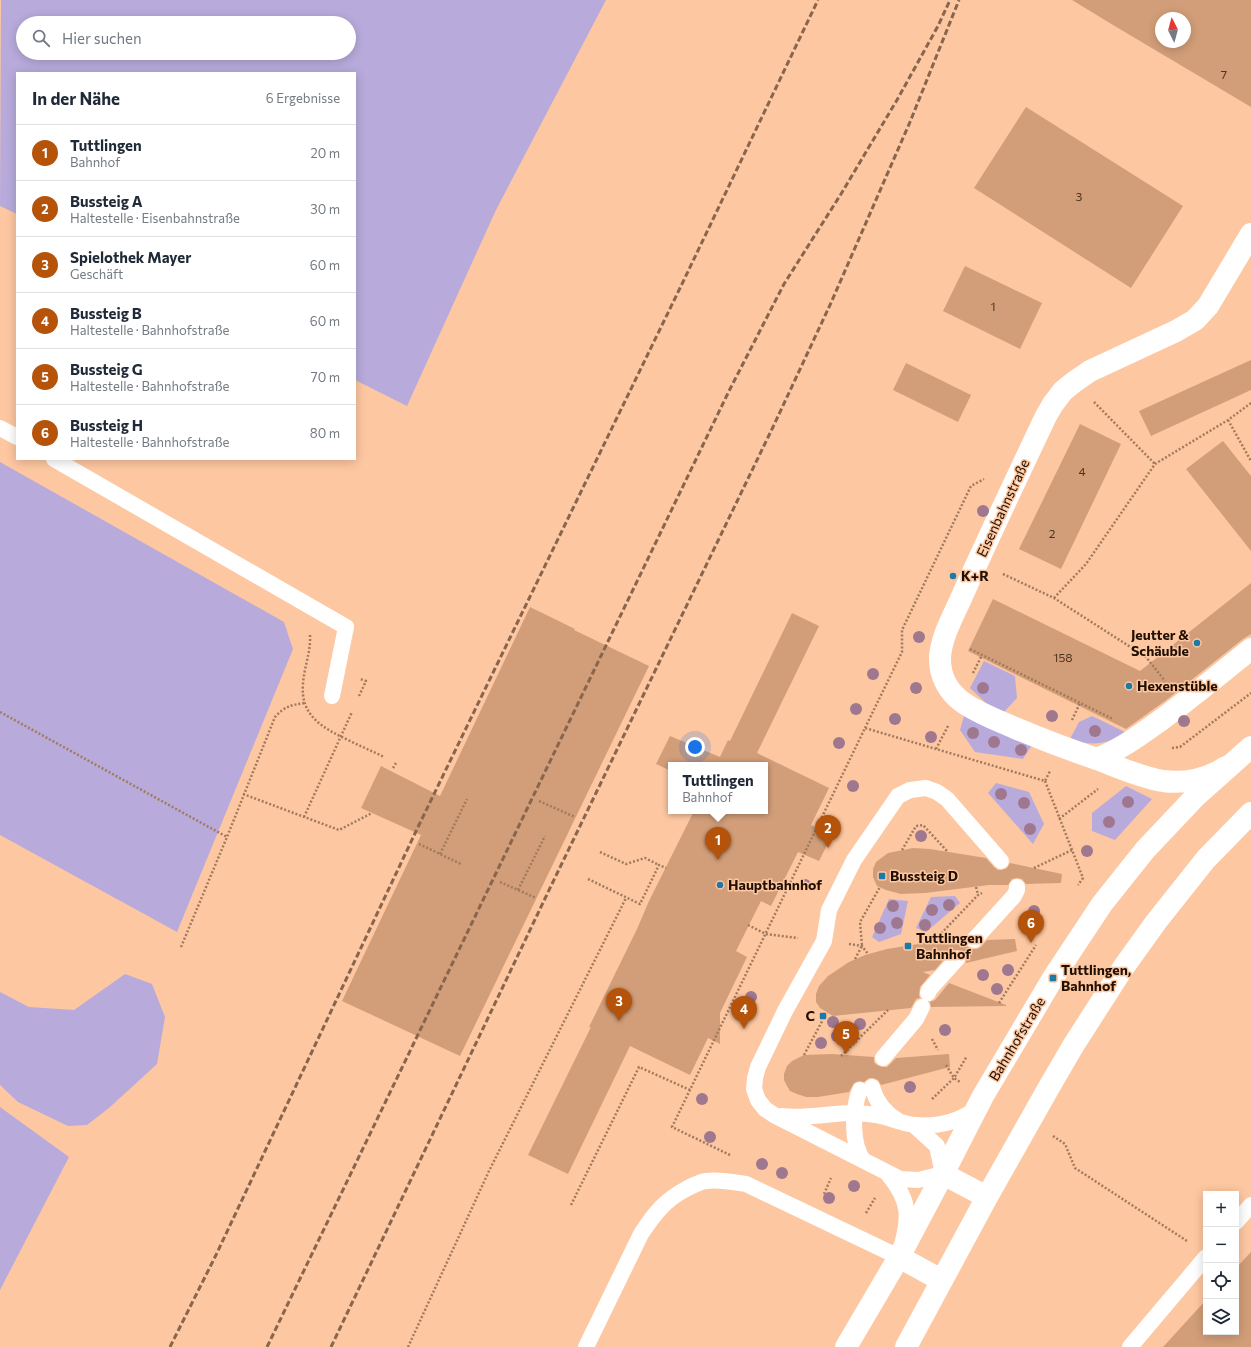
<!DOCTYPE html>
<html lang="de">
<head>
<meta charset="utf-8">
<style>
  body { margin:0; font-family:Commissioner,sans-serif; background:#f6f6f7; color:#1f2937 }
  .controls { position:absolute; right:12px; bottom:12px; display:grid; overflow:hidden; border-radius:0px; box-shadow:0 2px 10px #0003 }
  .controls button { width:36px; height:36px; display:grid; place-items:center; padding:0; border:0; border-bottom:1px solid #e0e1e3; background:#fff; color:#1f2937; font:20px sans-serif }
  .compass { position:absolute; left:1155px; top:12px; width:36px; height:36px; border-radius:50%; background:#fff; box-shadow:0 2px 10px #0003; rotate:354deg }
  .you { position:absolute; left:695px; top:747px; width:14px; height:14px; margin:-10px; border:3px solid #fff; border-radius:50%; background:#1a73e8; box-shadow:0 0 0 6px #1a73e833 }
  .badge { display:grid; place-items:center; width:26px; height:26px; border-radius:50%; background:#b45309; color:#fff; font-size:13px; font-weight:700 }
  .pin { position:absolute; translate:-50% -33px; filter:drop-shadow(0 1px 2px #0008) }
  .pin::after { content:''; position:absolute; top:21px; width:14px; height:12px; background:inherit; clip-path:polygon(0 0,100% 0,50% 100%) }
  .popup { position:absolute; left:668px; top:762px; width:100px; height:52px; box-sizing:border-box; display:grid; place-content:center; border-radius:0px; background:#fff; filter:drop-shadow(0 1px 3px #0005); font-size:13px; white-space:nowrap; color:#747a83 }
  .popup b { font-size:15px; color:#1f2937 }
  .popup::after { content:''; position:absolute; left:50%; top:100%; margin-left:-8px; border:8px solid transparent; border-top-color:#fff }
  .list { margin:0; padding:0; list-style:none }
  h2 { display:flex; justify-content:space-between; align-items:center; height:52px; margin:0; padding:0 16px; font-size:17px }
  h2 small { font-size:13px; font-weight:400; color:#747a83 }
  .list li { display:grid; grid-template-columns:26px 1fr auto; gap:12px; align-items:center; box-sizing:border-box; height:56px; padding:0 16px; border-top:1px solid #e0e1e3 }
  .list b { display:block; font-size:15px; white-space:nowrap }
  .list p { margin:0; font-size:13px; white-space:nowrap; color:#747a83 }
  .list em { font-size:13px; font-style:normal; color:#747a83 }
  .icon { flex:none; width:22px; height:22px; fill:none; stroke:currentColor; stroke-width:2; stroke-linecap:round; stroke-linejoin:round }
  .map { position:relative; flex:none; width:1251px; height:1347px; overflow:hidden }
  .search { position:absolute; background:#fff; box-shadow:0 2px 10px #0003; left:16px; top:16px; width:340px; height:44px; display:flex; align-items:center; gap:10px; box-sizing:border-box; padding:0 14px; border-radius:22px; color:#747a83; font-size:15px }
  .panel { position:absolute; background:#fff; box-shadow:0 2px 10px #0003; left:16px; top:72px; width:340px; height:388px; border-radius:0px }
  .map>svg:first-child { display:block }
  .green { fill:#b8abdc; fill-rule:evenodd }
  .building { fill:#d29e79; fill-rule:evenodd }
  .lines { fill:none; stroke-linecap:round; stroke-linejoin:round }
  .path { stroke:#a17a5e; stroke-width:2.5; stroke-dasharray:2 2; stroke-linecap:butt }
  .lane { stroke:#fff; stroke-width:16 }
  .street { stroke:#fff; stroke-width:22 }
  .primary { stroke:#fff; stroke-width:22 }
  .rail { stroke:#88654c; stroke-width:3; stroke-dasharray:6 3; stroke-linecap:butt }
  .tree { fill:#9f7890 }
  .poi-dot { fill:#1e79a7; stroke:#fdc7a1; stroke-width:1.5 }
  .labels { text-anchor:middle; stroke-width:3; stroke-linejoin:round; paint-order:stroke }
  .number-label { font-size:12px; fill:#4d3320 }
  .street-label { font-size:14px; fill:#210f02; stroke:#fdc7a1 }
  .poi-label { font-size:14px; font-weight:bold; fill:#210f02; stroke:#fdc7a1; text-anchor:start }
</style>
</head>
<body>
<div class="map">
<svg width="1251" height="1347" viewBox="0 0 1251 1347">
  <rect width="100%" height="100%" fill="#fdc7a1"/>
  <path class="green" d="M 1,0 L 606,0 L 496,210 L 407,406 L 355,380 L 355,73 L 17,73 L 17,214 L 0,206 ZM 23,23 L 349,23 L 349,53 L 23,53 Z
    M 0,462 L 284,622 L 293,649 L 177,932 L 0,835 Z
    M 984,661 L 1015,676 L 1017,698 L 1004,712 L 987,704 L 970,688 Z
    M 964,716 L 1032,745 L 1023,759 L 975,752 L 960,730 Z
    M 1092,716 L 1127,733 C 1105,744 1094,747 1070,739 L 1079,722 Z
    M 996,783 L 1029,792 L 1044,824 L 1033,844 L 988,793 Z
    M 1126,786 L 1152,799 L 1115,840 L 1092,831 L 1092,813 Z
    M 955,896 L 960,903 L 926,932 L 916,928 L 931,897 Z
    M 889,899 L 908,901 L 901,934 L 879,942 L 872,937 Z
    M 125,974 L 152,984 L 165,1017 L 157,1064 L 109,1108 L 87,1125 L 68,1126 L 18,1102 L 0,1085 L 0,992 L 29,1007 L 74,1010 Z
    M 0,1107 L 69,1157 L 0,1290 Z"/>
  <path class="building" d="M 1072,0 L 1251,0 L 1251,107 L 1113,25 ZM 1161,18 L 1185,18 L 1185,42 L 1161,42 Z
    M 1026,107 L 1183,206 L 1131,288 L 974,188 Z
    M 965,266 L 1042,303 L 1020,349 L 943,311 Z
    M 1251,360 L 1251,390 L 1151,436 L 1139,411 Z
    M 906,363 L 971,395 L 958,422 L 893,390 Z
    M 1080,424 L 1121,444 L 1061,569 L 1019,549 Z
    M 1223,441 L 1251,476 L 1251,551 L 1186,469 Z
    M 1251,583 L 1251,634 L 1243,639 L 1165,701 L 1126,729 L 968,651 L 993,599 L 1140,671 Z
    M 530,607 L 575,629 L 574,630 L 649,666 L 460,1056 L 342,1001 L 421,835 L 361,808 L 381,766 L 440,796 Z
    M 792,613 L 819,626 L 757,753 L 829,788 L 811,825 L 832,835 L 819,861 L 798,852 L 771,906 L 761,901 L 736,951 L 747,957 L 720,1013 L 720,1044 L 708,1038 L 690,1075 L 630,1046 L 568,1174 L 528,1155 L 591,1027 L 589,1027 L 637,929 L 649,901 L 694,811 L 765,811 L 765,765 L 671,765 L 671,771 L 656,764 L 670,736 L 720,757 L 728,740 L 730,741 Z
    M 913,848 L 930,849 L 986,858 L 994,867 L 998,870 L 1002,870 L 1007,868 L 1010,863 L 1062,874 L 1061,883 L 1026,884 L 1022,879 L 1017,878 L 1012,879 L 1008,885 L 989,885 L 925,893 L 901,894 L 886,890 L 877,886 L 873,877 L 873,869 L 876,862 L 888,853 Z
    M 1015,939 L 1017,951 L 966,963 L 966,956 L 963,952 L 959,950 L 954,950 L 950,952 L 935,970 L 923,972 L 930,975 L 920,987 L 919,995 L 920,998 L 916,999 L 911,1008 L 833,1016 L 820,1008 L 816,1002 L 816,994 L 819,986 L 828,976 L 849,962 L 865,955 L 887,949 L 937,941 L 965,940 L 967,947 L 972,949 L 977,949 L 981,947 L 987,940 Z
    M 949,983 L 1006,1005 L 1006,1006 L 931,1007 L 930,1002 L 935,1000 Z
    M 832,1054 L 874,1057 L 874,1062 L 877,1065 L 882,1067 L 887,1067 L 896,1058 L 949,1054 L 950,1067 L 881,1085 L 878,1080 L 873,1078 L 869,1078 L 864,1082 L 859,1081 L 854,1083 L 849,1092 L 818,1097 L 806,1097 L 797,1094 L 790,1091 L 787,1086 L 784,1080 L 784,1074 L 787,1066 L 792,1061 L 804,1055 Z
    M 1251,1252 L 1251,1347 L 1163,1347 L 1206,1300 L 1206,1332 L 1236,1332 L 1236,1268 Z"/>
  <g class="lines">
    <path class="path" d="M 1094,402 L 1155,464
      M 1228,420 L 1251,461
      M 1003,574 L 1054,598 L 1146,657 L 1165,681
      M 1054,598 L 1086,564 L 1155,464 L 1228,420 L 1251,403
      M 310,635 C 311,652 304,667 303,684 C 300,716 323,728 348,740 C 360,746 372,751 384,757
      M 970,649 L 1113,719
      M 973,673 L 982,655
      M 359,696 L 366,681 L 360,679
      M 0,712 L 227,837
      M 1072,720 L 1080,703
      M 948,726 L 936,749 L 1045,781 L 1050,771
      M 865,728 L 902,652 L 902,630 L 971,486 L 984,479
      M 1172,748 L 1180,747 L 1251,693
      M 393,768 L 396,763
      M 1045,781 L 1083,878 L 1078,885
      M 243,794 L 339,830 L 372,813
      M 539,801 L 575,817
      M 304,817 L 352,712
      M 1059,819 L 1098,789
      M 419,844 L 461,864
      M 902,850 L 916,826 L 923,825 L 947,851
      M 600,852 L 626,864 L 645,858 L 659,865
      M 440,854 L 467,799
      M 1034,868 L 1072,850
      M 588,879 L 640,904 L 659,865 L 666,868
      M 500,882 L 536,898
      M 976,887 L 978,895
      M 518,890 L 545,836
      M 748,925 L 766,934 L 798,938
      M 933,942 L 978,895 L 982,893
      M 849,944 L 862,946 L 868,954
      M 181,947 L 227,837 L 275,717 C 285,706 291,705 305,703
      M 855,959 L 862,946 L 860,922 L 880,887
      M 999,1003 L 1036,945
      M 932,1039 L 938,1050
      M 804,1055 L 827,1012
      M 841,1056 L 888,1010
      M 946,1065 L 954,1078 L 960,1082
      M 932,1099 L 954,1078 L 967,1056
      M 1053,1136 L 1065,1144 L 1075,1168 L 1187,1241
      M 730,1155 L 672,1127 L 865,728 L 936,749
      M 824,1194 L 831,1178
      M 571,1205 L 639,1067 L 690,1090
      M 866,1213 L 875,1198
      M 408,1347 L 489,1171 L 626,898"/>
    <path class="lane" d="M 0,428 L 17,437
      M 54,459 L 346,627 L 332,696
      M 974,940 L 1014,896 L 1017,890 L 1017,887
      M 928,993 L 929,990 L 957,959
      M 883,1058 L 916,1019 L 922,1007
      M 872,1087 C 876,1101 885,1113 897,1120
      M 860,1090 C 852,1109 851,1145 864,1161
      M 781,1116 C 803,1119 825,1114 848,1113 C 860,1113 873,1114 885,1117 C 894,1120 905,1124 915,1125 C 937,1127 958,1122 976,1109
      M 914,1125 L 937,1146 L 943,1174 L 918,1180 L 900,1179 L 774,1115 L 765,1109 L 758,1100 L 754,1089 L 755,1078 L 758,1067 L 785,1011 L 824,941 L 829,910 L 854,860 L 898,796 L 910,790 L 926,788 L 937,792 L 947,799 L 1001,861
      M 1236,1222 L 1251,1205
      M 586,1347 L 641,1234 C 654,1214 665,1200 686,1189 C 692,1186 699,1182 706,1181 C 719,1179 733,1182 746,1184 L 899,1257 C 908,1221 914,1205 888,1174
      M 1130,1347 L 1206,1257"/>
    <path class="street" d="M 1096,759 C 1120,750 1140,735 1161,720 C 1192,697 1221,673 1251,649
      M 1226,767 C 1208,779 1185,784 1163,781 C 1139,777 1116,766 1094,758 C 1067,749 1041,739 1015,728 C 997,720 977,713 961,701 C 948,691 940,676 940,659 C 940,638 955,613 963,594 C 990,534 1018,475 1046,416 L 1053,404 L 1063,391 L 1074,382 L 1090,371 L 1176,331 L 1195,320 L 1208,306 L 1251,234"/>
    <path class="primary" d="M 943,1174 L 987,1197
      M 899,1257 L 941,1280
      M 846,1347 L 899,1257 L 943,1174 L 983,1096 L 1053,978 L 1102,904 L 1145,850 L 1196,796 L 1251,747
      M 906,1347 L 987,1197 L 1048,1089 L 1073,1046 L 1123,968 L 1156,922 L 1206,859 L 1251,813"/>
    <path class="rail" d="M 170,1347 L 216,1255 L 418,827 L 681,286 L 818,0
      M 267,1347 L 729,391 L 784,284 L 841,194 L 897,100 L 938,26 L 950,0
      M 331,1347 L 551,886 L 773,427 L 830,305 L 910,122 L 959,0"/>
  </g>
  <g class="tree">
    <circle cx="983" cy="511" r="6"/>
    <circle cx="919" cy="637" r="6"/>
    <circle cx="873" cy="674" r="6"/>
    <circle cx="916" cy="688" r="6"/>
    <circle cx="983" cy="688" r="6"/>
    <circle cx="856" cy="709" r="6"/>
    <circle cx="1052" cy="716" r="6"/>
    <circle cx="895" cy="719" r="6"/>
    <circle cx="1184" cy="721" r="6"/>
    <circle cx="1095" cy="731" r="6"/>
    <circle cx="973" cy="733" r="6"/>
    <circle cx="931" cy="737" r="6"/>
    <circle cx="994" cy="742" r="6"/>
    <circle cx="839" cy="743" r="6"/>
    <circle cx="1021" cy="750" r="6"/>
    <circle cx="853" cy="786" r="6"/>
    <circle cx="1001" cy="794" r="6"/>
    <circle cx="1128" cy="802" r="6"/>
    <circle cx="1024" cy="803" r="6"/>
    <circle cx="1109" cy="822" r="6"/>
    <circle cx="1030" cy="829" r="6"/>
    <circle cx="921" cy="836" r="6"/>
    <circle cx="1087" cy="851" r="6"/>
    <circle cx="805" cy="885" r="6"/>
    <circle cx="949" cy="905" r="6"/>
    <circle cx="893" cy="906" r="6"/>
    <circle cx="932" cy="910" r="6"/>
    <circle cx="1034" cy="911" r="6"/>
    <circle cx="897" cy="923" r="6"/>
    <circle cx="925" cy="925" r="6"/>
    <circle cx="880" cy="928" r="6"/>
    <circle cx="1008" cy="970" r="6"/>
    <circle cx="983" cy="975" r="6"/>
    <circle cx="997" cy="989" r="6"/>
    <circle cx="751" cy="997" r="6"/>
    <circle cx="833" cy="1022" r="6"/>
    <circle cx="860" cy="1024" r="6"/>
    <circle cx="945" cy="1030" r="6"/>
    <circle cx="837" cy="1036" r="6"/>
    <circle cx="821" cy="1043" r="6"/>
    <circle cx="910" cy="1087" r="6"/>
    <circle cx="702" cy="1099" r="6"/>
    <circle cx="710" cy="1137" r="6"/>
    <circle cx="762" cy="1164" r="6"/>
    <circle cx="782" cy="1173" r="6"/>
    <circle cx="854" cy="1186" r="6"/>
    <circle cx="829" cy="1198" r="6"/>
  </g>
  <g class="poi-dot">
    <circle cx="953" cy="576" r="4"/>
    <circle cx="1197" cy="643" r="4"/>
    <circle cx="1129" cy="686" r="4"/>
    <rect x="878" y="872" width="8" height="8" rx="2"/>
    <circle cx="720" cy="885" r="4"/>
    <rect x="904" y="942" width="8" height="8" rx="2"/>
    <rect x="1049" y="974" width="8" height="8" rx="2"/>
    <rect x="819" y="1012" width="8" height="8" rx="2"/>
  </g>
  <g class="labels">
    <g class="number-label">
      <text x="1224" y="79">7</text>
      <text x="1079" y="201">3</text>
      <text x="993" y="311">1</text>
      <text x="1082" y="476">4</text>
      <text x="1052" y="538">2</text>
      <text x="1063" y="662">158</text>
    </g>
    <g class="street-label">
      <text transform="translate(1003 508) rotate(-65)" y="5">Eisenbahnstraße</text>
      <text transform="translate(1017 1039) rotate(-59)" y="5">Bahnhofstraße</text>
    </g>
    <g class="poi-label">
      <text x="961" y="581">K+R</text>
      <text x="1189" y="640" text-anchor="end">Jeutter &amp;<tspan x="1189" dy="16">Schäuble</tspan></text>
      <text x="1137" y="691">Hexenstüble</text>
      <text x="890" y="881">Bussteig D</text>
      <text x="728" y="890">Hauptbahnhof</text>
      <text x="916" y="943">Tuttlingen<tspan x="916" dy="16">Bahnhof</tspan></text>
      <text x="1061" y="975">Tuttlingen,<tspan x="1061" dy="16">Bahnhof</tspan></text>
      <text x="815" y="1021" text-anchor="end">C</text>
    </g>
  </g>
</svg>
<div class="controls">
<button>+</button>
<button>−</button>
<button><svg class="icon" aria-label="locate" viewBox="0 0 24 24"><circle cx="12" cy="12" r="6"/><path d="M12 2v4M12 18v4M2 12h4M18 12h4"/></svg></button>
<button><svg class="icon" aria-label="layers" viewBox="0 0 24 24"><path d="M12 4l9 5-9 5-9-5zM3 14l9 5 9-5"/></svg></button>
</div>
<svg class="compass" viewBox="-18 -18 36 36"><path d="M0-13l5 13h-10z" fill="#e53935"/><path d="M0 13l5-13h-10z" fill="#747a83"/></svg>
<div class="you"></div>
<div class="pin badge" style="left:718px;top:860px">1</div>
<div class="popup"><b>Tuttlingen</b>Bahnhof</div>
<div class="pin badge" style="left:828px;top:848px">2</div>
<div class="pin badge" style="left:619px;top:1021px">3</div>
<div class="pin badge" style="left:744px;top:1029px">4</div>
<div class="pin badge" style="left:846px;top:1054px">5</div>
<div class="pin badge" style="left:1031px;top:943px">6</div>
<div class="search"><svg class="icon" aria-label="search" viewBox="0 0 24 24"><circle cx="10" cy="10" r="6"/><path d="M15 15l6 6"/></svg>Hier suchen</div>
<section class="panel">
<h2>In der Nähe<small>6 Ergebnisse</small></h2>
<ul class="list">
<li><span class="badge">1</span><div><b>Tuttlingen</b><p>Bahnhof</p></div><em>20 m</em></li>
<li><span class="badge">2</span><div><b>Bussteig A</b><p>Haltestelle · Eisenbahnstraße</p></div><em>30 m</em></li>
<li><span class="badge">3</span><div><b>Spielothek Mayer</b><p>Geschäft</p></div><em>60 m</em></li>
<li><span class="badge">4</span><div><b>Bussteig B</b><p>Haltestelle · Bahnhofstraße</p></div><em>60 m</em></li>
<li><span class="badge">5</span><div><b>Bussteig G</b><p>Haltestelle · Bahnhofstraße</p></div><em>70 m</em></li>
<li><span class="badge">6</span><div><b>Bussteig H</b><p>Haltestelle · Bahnhofstraße</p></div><em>80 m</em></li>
</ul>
</section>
</div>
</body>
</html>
